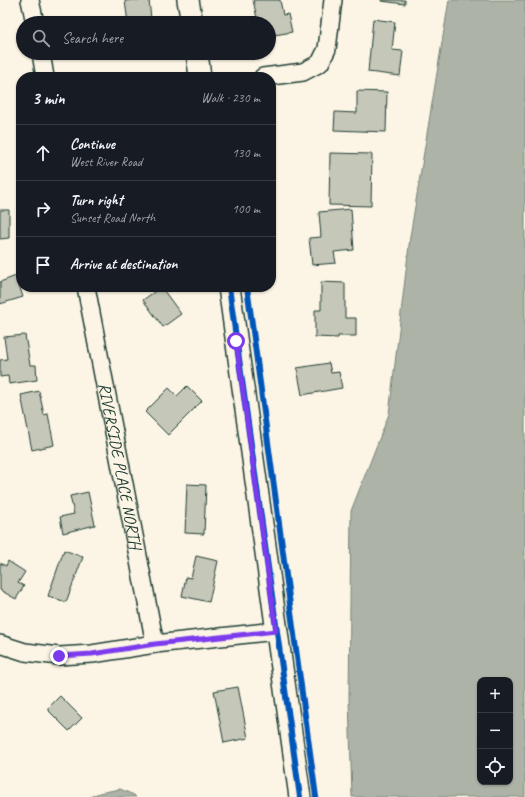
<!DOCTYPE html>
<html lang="en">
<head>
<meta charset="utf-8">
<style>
  body { margin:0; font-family:Caveat,sans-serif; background:#20242c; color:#f1f3f6 }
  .controls { position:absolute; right:12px; bottom:12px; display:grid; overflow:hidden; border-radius:8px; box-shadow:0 1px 3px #0004 }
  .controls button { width:36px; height:36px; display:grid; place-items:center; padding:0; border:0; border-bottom:1px solid #363941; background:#171b24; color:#f1f3f6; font:20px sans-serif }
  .stop { position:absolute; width:12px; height:12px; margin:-9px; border:3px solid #7c3aed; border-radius:50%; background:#fff }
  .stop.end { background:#7c3aed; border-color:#fff; box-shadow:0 1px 4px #0008 }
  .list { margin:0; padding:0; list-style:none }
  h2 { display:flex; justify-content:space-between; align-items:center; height:52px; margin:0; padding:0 16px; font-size:17px }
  h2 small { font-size:13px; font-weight:400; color:#9ea1a6 }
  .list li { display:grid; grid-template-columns:26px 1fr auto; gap:12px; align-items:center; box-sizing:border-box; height:56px; padding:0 16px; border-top:1px solid #363941 }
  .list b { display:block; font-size:15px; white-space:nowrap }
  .list p { margin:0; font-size:13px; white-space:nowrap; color:#9ea1a6 }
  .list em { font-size:13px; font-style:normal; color:#9ea1a6 }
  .icon { flex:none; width:22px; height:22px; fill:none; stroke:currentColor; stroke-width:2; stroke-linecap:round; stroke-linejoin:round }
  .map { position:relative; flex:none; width:525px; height:797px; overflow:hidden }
  .search { position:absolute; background:#171b24; box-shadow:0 1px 3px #0004; left:16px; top:16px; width:260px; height:44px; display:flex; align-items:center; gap:10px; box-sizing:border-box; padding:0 14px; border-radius:22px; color:#9ea1a6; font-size:15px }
  .panel { position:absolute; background:#171b24; box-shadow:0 1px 3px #0004; left:16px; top:72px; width:260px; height:220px; border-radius:16px }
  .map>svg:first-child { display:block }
  .water { fill:#aeb3a7; stroke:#758479; fill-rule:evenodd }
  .building { fill:#c5c7b9; stroke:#1f3d34 }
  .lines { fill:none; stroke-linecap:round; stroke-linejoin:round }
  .minor-casing { stroke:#1f3d34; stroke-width:20 }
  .tertiary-casing { stroke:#1f3d34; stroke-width:24 }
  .minor { stroke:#fcf5e5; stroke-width:17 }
  .tertiary { stroke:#fcf5e5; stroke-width:21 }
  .cycleway-casing { stroke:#fcf5e5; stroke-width:8 }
  .cycleway { stroke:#0057b8; stroke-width:6 }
  .route { stroke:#7c3aed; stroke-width:5 }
  .labels { text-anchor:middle; stroke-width:3; stroke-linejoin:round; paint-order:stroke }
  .street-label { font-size:17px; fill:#1f3d34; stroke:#fcf5e5 }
</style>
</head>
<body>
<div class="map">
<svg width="525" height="797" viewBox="0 0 525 797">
  <rect width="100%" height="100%" fill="#fcf5e5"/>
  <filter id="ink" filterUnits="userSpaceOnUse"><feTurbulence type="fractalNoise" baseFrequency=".025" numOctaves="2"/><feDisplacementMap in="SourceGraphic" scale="8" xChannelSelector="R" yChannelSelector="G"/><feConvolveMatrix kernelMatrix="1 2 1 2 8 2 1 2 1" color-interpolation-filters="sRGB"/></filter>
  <g filter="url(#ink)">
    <path class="water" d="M 449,0 L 525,0 L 525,797 L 352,797 L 349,698 L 351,511 L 389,414 L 410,237 ZM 480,680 L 510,680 L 510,782 L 480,782 Z
      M 120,789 L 134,795 L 136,797 L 90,797 L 99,793 Z"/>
    <path class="building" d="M 132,0 L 149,0 L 151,19 L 148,19 L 148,23 L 128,23 L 125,1 Z
      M 253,0 L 280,0 L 283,15 L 288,14 L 292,32 L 269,36 L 269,23 L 258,23 Z
      M 381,0 L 405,0 L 405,4 L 381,1 Z
      M 373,19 L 395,22 L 392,50 L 403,51 L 400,76 L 368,72 Z
      M 357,91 L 387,92 L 386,132 L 334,130 L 335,112 L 357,113 Z
      M 330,153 L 372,154 L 371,206 L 329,205 Z
      M 351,209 L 354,250 L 334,252 L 336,263 L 312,265 L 309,238 L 321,237 L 319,212 Z
      M 0,210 L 9,210 L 9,238 L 0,239 Z
      M 16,276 L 23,297 L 0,304 L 0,282 Z
      M 321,282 L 345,283 L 345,318 L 356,318 L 356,336 L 338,336 L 338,338 L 315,337 L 315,310 L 321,310 Z
      M 161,287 L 181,314 L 163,327 L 143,300 Z
      M 25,335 L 30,365 L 36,365 L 37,380 L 9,384 L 8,376 L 0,377 L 0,360 L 7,359 L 4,337 Z
      M 329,363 L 331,373 L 339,372 L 342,388 L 302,395 L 297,368 Z
      M 187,386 L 202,401 L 168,435 L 145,412 L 169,388 L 177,396 Z
      M 39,391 L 44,415 L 48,414 L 54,445 L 32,450 L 21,395 Z
      M 187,484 L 206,485 L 204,534 L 185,533 Z
      M 88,492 L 95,525 L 63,533 L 60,517 L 74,514 L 70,496 Z
      M 64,550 L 83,557 L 66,602 L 48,596 Z
      M 196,556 L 218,561 L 209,602 L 182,596 L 186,577 L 191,578 Z
      M 8,561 L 25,572 L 18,583 L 24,586 L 16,599 L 0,590 L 0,563 L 6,566 Z
      M 238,687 L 248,738 L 224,743 L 214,691 Z
      M 60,696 L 82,718 L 69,731 L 47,709 Z"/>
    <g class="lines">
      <defs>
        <g id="minor">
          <path d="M 30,0 L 35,23"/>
          <path d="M 41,53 L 45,77"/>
          <path d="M 263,77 L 303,72 L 320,63 L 327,49 L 333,0"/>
          <path id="s1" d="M 86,287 L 155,644"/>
          <path d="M 0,644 L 25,652 L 59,656 L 92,654 L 155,644 L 276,631"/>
        </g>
        <path id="tertiary" d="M 188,0 L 192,23
          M 197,53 L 200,77
          M 229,287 L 300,797"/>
      </defs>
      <use href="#minor" class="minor-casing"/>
      <use href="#tertiary" class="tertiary-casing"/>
      <use href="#minor" class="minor"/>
      <use href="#tertiary" class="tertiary"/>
      <defs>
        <path id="cycleway" d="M 229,287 L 300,797
          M 247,287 C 271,457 294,627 316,797"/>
      </defs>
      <use href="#cycleway" class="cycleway-casing"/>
      <use href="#cycleway" class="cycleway"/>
    </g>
  </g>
  <g class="lines" filter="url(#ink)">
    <path class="route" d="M 59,656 L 92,654 L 155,644 L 276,631 L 236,341"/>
  </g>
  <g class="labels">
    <g class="street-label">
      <text dy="6" stroke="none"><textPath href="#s1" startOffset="182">RIVERSIDE PLACE NORTH</textPath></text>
    </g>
  </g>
</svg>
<div class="controls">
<button>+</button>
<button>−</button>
<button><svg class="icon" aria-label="locate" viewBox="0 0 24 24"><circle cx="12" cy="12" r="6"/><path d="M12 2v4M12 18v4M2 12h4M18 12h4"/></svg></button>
</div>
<div class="stop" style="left:236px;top:341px"></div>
<div class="stop end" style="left:59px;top:656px"></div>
<div class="search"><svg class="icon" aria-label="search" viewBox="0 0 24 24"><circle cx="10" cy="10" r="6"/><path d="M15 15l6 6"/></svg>Search here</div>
<section class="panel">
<h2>3 min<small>Walk · 230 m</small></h2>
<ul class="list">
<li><svg class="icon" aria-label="ahead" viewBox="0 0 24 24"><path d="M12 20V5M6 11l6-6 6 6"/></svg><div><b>Continue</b><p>West River Road</p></div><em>130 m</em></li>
<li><svg class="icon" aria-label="right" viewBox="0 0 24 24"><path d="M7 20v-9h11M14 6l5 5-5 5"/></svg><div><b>Turn right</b><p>Sunset Road North</p></div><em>100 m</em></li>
<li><svg class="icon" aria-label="arrive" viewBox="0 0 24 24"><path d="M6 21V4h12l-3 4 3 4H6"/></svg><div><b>Arrive at destination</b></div></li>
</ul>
</section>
</div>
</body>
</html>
